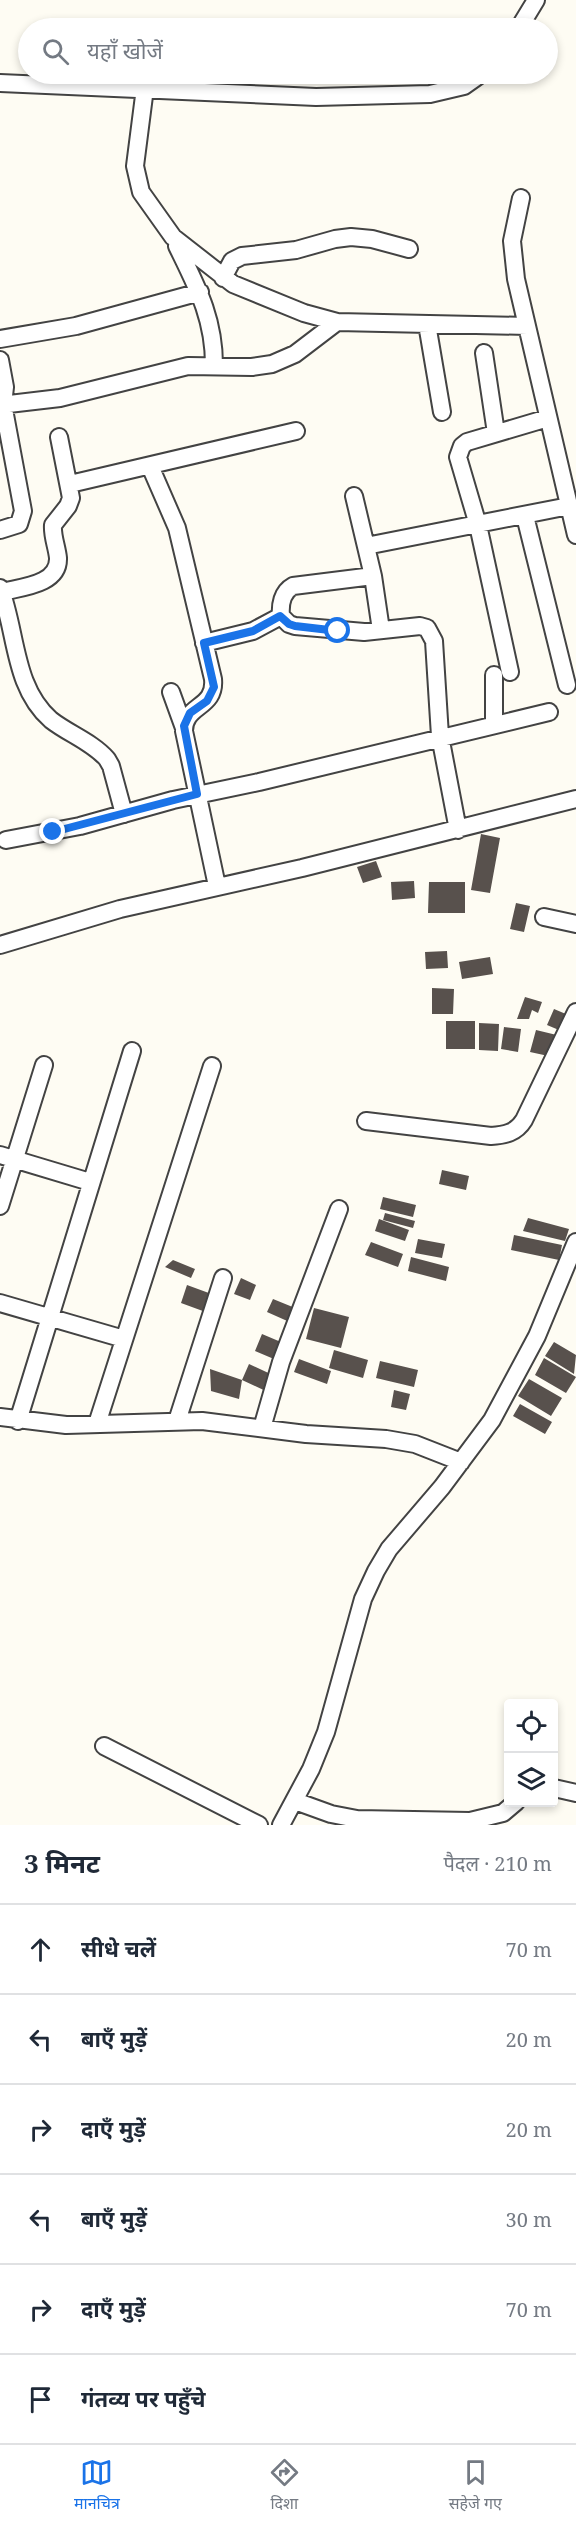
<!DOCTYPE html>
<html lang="hi">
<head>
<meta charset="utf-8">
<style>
  body { margin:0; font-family:"Noto Serif","Noto Sans Devanagari",serif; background:#f6f6f7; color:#1f2937 }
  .controls { position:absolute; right:18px; bottom:18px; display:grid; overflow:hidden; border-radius:6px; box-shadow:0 3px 9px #0003 }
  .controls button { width:54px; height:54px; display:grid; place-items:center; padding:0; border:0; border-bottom:2px solid #e0e1e3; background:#fff; color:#1f2937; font:30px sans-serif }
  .stop { position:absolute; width:18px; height:18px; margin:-14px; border:4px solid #1a73e8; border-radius:50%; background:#fff }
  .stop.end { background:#1a73e8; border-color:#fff; box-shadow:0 2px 6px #0008 }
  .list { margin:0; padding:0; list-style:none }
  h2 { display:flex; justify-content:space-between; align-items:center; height:78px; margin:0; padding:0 24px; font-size:26px }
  h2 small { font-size:20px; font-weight:400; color:#747a83 }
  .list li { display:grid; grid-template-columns:39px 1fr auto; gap:18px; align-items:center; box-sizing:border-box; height:90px; padding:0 24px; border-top:2px solid #e0e1e3 }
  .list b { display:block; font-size:22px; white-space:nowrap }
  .list em { font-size:20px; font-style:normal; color:#747a83 }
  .icon { flex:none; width:33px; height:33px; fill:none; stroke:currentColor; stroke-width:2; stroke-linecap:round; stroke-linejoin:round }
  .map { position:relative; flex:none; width:576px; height:1825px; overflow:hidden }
  .search { position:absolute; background:#fff; box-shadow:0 3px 9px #0003; left:18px; right:18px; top:18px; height:66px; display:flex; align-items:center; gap:15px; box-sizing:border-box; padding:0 21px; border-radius:33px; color:#747a83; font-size:22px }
  .sheet { height:618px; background:#fff }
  nav { display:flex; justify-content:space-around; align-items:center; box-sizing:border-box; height:84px; border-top:2px solid #e0e1e3; background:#fff; font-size:16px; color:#747a83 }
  nav a { display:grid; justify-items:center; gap:3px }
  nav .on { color:#1a73e8 }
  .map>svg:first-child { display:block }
  .building { fill:#58514d }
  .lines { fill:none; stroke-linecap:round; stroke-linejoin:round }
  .minor-casing { stroke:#434343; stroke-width:20 }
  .minor { stroke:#fff; stroke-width:16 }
  .route { stroke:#1a73e8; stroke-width:8 }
</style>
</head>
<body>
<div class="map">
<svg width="576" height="1825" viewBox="0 0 576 1825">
  <rect width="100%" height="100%" fill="#fefcf3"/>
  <path class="building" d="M 481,834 L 500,838 L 490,893 L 471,890 Z
    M 376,861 L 382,877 L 363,883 L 357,867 Z
    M 414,881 L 415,898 L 392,900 L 391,882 Z
    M 429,882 L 465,882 L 465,913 L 428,913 Z
    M 516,903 L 530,906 L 524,932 L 510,929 Z
    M 447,951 L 448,968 L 426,969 L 425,952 Z
    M 490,957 L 493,974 L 462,979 L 459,962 Z
    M 432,988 L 454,989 L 453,1014 L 432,1014 Z
    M 525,997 L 542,1002 L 538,1013 L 532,1010 L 529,1019 L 517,1019 Z
    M 554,1009 L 573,1017 L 566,1033 L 547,1025 Z
    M 446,1021 L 475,1021 L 475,1049 L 446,1049 Z
    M 479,1023 L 499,1024 L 498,1051 L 479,1050 Z
    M 504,1027 L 521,1029 L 518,1052 L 501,1049 Z
    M 536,1030 L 565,1037 L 553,1057 L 530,1052 Z
    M 442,1170 L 469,1176 L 466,1190 L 439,1184 Z
    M 383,1197 L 416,1205 L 413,1217 L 380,1209 Z
    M 385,1213 L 415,1221 L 413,1228 L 383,1220 Z
    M 528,1218 L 569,1229 L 565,1241 L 523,1231 Z
    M 379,1219 L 409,1230 L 405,1241 L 375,1231 Z
    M 514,1235 L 562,1245 L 559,1260 L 511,1250 Z
    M 418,1239 L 445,1244 L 442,1258 L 415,1253 Z
    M 371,1242 L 403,1254 L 398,1267 L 365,1255 Z
    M 411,1257 L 449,1267 L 446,1281 L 408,1271 Z
    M 173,1260 L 195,1269 L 191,1278 L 165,1267 Z
    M 241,1278 L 256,1285 L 250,1300 L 234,1294 Z
    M 187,1285 L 217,1296 L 211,1314 L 181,1303 Z
    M 273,1299 L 300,1310 L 294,1324 L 267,1312 Z
    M 314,1308 L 349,1317 L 341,1348 L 306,1339 Z
    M 262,1334 L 288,1345 L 281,1362 L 255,1351 Z
    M 554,1342 L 576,1355 L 574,1374 L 545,1356 Z
    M 334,1350 L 368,1360 L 363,1378 L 329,1368 Z
    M 544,1358 L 576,1377 L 566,1393 L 535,1375 Z
    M 299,1359 L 331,1371 L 327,1384 L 294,1372 Z
    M 380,1361 L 418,1370 L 414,1387 L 376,1378 Z
    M 249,1364 L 277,1377 L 270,1393 L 242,1380 Z
    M 210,1369 L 242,1380 L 239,1399 L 211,1391 Z
    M 529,1379 L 562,1398 L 551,1416 L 518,1396 Z
    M 394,1390 L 410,1394 L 406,1410 L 391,1407 Z
    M 520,1404 L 552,1422 L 545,1434 L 513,1416 Z"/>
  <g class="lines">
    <defs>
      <path id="minor" d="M 519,28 L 536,0
        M 0,83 L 316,97 L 430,94 L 464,86 L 481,74
        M 145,88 L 135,166 L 141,192 L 173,237 L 233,284 L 304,313 L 337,322 L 527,326
        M 521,198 L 512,241 L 516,279 L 576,535
        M 177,246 C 197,287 214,318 214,365
        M 223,278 L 232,261 L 242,256 L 296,250 L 335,239 L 351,237 L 372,239 L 409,249
        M 427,324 L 442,412
        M 0,339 L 76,326 L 200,292
        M 484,353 L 496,433
        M 0,360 L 5,387 L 3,404 L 23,511 L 19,524 L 0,530
        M 0,405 L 60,398 L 188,366 L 252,367 L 272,364 L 295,354 L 337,322
        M 150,466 L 177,528 L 213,679 C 216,709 184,704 184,731 L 217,886
        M 70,484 L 296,431
        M 354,496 L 373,576 L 381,630
        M 525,516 L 567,685
        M 366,546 L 569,506
        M 373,576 L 293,586 C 282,592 280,605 281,616 L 289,624 L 295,626 L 364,632 L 420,626 L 427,628 L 434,641 L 440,736 L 458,830
        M 0,588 C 17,632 13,687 51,720 C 69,734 92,742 107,759 L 111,766 L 124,814
        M 2,592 C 21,587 59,585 58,558 C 57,547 52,536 53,525 L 68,506 L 71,498 L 59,437
        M 204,643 L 253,631 L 281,616
        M 510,672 L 478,525 L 458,457 L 462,446 L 467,442 L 548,418
        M 494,675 L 494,724
        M 171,692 L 184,728
        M 6,840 L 80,826 L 173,800 L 259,782 L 549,712
        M 544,917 L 576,924
        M 0,945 L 120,909 L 302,868 L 576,799
        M 366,1121 L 491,1136 C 505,1135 516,1133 524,1120 L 576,1012
        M 0,1155 L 90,1182
        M 0,1206 L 44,1065
        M 0,1303 L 124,1339
        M 0,1417 L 66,1425 L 202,1421 L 306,1434 L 386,1439 L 415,1444 L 461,1462
        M 18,1421 L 132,1051
        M 177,1421 L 223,1278
        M 97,1424 L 212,1066
        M 262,1428 L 281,1362 L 339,1209
        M 104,1746 L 259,1825
        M 554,1788 L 576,1793
        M 295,1801 L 331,1814 L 357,1819 L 470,1821 L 503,1813 L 516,1802
        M 281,1825 L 311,1769 L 326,1732 L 363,1599 L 376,1571 L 389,1549 L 442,1487 L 492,1420 L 537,1336 L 576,1242"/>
    </defs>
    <use href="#minor" class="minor-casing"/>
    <use href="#minor" class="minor"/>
  </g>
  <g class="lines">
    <path class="route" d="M 53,832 L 197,794 L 184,726 L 190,713 L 207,701 L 214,687 L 204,643 L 253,631 L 280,616 L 289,624 L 295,626 L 338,631"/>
  </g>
</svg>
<div class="controls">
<button><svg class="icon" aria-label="locate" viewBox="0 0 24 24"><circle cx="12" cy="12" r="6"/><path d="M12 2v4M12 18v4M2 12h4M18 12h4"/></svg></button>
<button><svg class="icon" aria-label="layers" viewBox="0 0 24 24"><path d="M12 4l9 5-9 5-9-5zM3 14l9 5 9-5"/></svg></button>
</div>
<div class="stop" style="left:338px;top:631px"></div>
<div class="stop end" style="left:53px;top:832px"></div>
<div class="search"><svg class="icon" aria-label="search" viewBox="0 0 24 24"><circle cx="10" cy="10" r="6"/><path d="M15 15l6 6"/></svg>यहाँ खोजें</div>
</div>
<section class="sheet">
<h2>3 मिनट<small>पैदल · 210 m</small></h2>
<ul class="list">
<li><svg class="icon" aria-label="ahead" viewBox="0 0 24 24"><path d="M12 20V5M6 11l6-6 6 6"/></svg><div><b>सीधे चलें</b></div><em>70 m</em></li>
<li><svg class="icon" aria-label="left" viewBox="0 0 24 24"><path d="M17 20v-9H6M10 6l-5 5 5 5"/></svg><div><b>बाएँ मुड़ें</b></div><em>20 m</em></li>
<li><svg class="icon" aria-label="right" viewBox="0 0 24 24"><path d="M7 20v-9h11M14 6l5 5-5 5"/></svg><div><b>दाएँ मुड़ें</b></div><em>20 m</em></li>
<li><svg class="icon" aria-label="left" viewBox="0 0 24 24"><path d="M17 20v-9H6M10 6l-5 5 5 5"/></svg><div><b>बाएँ मुड़ें</b></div><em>30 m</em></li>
<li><svg class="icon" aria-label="right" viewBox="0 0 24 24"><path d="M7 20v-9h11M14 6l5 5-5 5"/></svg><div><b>दाएँ मुड़ें</b></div><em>70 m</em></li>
<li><svg class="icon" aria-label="arrive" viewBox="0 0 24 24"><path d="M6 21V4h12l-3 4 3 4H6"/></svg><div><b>गंतव्य पर पहुँचे</b></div></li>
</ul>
</section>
<nav>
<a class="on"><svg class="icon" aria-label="map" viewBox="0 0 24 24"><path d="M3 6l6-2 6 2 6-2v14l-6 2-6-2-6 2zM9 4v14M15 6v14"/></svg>मानचित्र</a>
<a><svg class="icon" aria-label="directions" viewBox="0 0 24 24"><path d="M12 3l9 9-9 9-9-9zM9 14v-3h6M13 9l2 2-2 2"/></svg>दिशा</a>
<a><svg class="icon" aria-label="saved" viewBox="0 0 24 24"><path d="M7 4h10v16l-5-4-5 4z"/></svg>सहेजे गए</a>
</nav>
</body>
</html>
